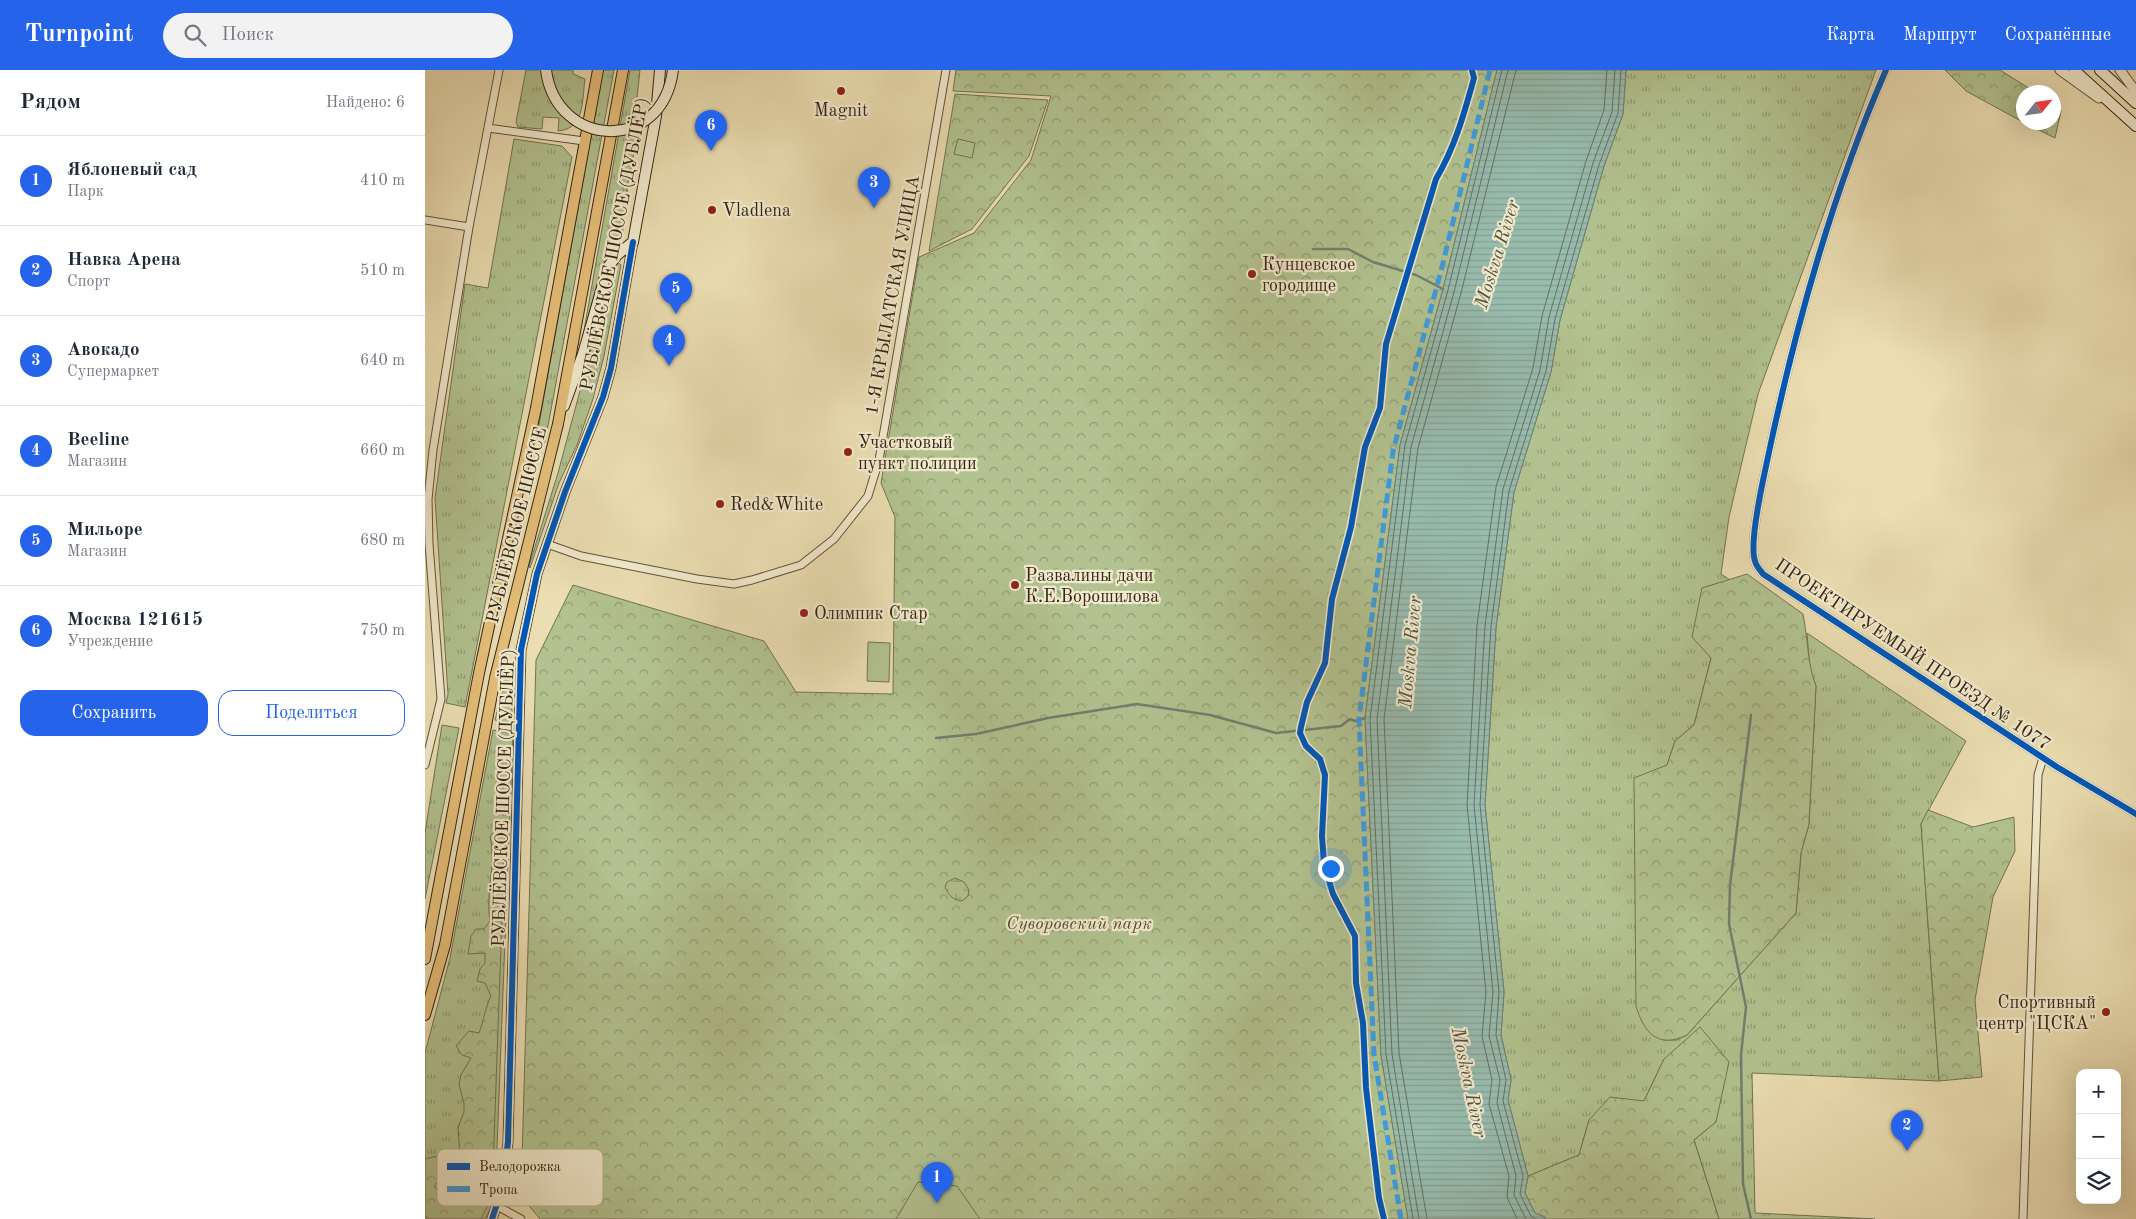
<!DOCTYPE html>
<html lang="ru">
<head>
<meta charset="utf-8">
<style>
  body { margin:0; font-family:"Old Standard TT",serif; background:#f2f2f3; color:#1f2937 }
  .controls { position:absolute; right:15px; bottom:15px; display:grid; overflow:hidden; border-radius:10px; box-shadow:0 5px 20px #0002 }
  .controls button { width:45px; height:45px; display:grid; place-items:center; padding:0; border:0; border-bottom:1px solid #e0e1e3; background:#fff; color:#1f2937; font:25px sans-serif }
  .compass { position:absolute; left:1591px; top:15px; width:45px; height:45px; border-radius:50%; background:#fff; box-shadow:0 5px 20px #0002; rotate:60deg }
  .you { position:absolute; left:905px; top:798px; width:18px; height:18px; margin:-12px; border:4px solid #fff; border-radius:50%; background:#1a73e8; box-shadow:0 0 0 8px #1a73e833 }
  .badge { display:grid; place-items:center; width:32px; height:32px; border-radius:50%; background:#2563eb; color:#fff; font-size:16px; font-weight:700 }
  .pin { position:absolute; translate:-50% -41px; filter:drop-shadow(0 1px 2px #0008) }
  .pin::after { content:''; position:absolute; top:26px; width:18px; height:15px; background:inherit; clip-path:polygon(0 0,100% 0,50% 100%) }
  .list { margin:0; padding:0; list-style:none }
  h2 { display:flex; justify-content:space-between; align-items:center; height:65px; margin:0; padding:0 20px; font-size:21px }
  h2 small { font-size:16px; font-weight:400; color:#747a83 }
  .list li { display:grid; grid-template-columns:32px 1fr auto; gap:15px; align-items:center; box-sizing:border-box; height:90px; padding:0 20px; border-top:1px solid #e0e1e3 }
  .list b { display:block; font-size:19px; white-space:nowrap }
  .list p { margin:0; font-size:16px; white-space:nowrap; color:#747a83 }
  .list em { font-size:16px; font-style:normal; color:#747a83 }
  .actions { display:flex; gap:10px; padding:15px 20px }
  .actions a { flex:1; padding:11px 0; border:1px solid #2563eb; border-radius:15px; text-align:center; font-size:18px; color:#2563eb }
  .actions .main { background:#2563eb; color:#fff }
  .icon { flex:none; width:28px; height:28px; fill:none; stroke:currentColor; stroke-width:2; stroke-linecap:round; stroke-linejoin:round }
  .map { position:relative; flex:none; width:1711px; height:1149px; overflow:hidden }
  header { display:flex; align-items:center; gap:30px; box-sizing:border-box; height:70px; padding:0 25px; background:#2563eb; color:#fff }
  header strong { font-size:24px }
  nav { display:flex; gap:28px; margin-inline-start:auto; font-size:18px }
  .search { width:350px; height:45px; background:#f2f2f3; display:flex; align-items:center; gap:12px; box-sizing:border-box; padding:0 18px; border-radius:28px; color:#747a83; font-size:19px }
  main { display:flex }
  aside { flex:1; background:#fff }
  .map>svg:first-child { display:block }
  .grass { fill:url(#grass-tufts); stroke:#727452 }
  .forest { fill:url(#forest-crowns); stroke:#727452 }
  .wetland { fill:url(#wetland-marsh); stroke:#727452 }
  .garden { fill:#b2c290; stroke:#727452 }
  .water { fill:url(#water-rules); stroke:#708071 }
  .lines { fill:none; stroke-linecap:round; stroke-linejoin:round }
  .shore { stroke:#667062; stroke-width:1 }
  .stream { stroke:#708071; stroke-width:2.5 }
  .minor-casing { stroke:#61533c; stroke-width:9 }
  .tertiary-casing { stroke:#61533c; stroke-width:11 }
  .secondary-casing { stroke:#332515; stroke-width:12 }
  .primary-casing { stroke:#332515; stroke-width:12 }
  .minor { stroke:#f2eacd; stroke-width:7 }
  .tertiary { stroke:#f2eacd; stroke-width:9 }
  .secondary { stroke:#f2eacd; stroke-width:10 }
  .primary { stroke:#e6bf79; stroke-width:10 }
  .secondary-bridge-casing { stroke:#332515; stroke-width:12; stroke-linecap:butt }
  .secondary-bridge { stroke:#f2eacd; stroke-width:10 }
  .quiet { stroke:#3e9cdf; stroke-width:5; stroke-dasharray:10 5; stroke-linecap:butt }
  .cycleway-casing { stroke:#f2eacd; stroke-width:9 }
  .cycleway { stroke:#0057b8; stroke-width:6 }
  .poi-dot { fill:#8f2418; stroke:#f2eacd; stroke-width:2 }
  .labels { text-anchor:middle; stroke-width:4.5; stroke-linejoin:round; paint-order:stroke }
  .poi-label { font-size:18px; fill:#332515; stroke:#f2eacd; text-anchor:start }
  .street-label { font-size:18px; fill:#332515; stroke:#f2eacd }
  .park-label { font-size:18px; font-style:italic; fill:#534c34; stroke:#f2eacd }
  .water-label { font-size:19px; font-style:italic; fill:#515243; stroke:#f2eacd }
  .key { fill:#f2eacd; stroke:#b9af96; stroke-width:1 }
  .key-label { font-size:14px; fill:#332515 }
</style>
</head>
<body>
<header>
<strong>Turnpoint</strong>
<div class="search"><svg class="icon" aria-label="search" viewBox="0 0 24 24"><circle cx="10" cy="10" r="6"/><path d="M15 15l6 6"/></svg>Поиск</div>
<nav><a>Карта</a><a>Маршрут</a><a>Сохранённые</a></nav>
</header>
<main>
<aside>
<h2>Рядом<small>Найдено: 6</small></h2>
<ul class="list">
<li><span class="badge">1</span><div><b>Яблоневый сад</b><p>Парк</p></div><em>410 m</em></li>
<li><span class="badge">2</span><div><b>Навка Арена</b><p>Спорт</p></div><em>510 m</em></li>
<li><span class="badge">3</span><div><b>Авокадо</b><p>Супермаркет</p></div><em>640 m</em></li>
<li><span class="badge">4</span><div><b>Beeline</b><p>Магазин</p></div><em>660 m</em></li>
<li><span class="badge">5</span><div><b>Мильоре</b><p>Магазин</p></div><em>680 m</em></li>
<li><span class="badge">6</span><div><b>Москва 121615</b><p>Учреждение</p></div><em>750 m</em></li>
</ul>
<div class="actions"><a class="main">Сохранить</a><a>Поделиться</a></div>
</aside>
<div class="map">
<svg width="1711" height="1149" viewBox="0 0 1711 1149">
  <defs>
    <pattern id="grass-tufts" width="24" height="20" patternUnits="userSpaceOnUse" patternTransform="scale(1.25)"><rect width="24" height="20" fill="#b2c290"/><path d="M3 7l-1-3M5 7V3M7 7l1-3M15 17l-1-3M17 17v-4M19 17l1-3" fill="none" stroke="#919d74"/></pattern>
    <pattern id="forest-crowns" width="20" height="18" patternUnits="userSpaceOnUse" patternTransform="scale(1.25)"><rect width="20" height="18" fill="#b2c290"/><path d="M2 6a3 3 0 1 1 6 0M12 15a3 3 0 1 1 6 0" fill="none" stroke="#919d74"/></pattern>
    <pattern id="wetland-marsh" width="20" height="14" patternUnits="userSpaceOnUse" patternTransform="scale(1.25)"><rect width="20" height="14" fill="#b2c290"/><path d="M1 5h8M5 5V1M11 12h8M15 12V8" fill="none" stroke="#919d74"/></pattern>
    <pattern id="water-rules" width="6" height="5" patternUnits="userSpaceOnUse" patternTransform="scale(1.25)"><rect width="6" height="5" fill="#98bcae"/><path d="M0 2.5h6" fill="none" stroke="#83a195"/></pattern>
  </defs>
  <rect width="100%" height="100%" fill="#ebdeb2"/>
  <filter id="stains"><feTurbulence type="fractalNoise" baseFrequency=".004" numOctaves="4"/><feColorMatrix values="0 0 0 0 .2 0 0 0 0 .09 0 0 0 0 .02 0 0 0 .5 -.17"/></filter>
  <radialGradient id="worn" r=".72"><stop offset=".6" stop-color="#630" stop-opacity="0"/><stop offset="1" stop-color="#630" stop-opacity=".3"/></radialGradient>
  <path class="grass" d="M 101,0 L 148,0 L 148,4 L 160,9 C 157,30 160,59 133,61 L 134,48 L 118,47 L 117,59 L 93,57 L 91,52 Z
    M 178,0 L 189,0 L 120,372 L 111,371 Z
    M 205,0 L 215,0 L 210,46 L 213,61 L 203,113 L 197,167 L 184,179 L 185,183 L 177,196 L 158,266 Z
    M 1201,0 L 1451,0 L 1333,324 L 1304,447 L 1296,504 L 1305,510 L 1277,518 L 1286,588 L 1269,655 L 1250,671 L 1242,695 L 1238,970 L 1251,970 L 1262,965 L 1371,843 L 1376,783 L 1384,754 L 1391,616 L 1385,601 L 1382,563 L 1541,671 L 1496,754 L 1514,1011 L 1327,1003 L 1330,1143 L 1450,1149 L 1294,1149 L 1269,1070 L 1291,1052 L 1239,989 L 1219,1031 L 1164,1050 L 1154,1085 L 1103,1106 L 1083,1030 L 1086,1010 L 1076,965 L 1079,922 L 1060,735 L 1071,557 L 1089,422 L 1126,302 L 1135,250 L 1179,96 L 1198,44 Z
    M 89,69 L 137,76 L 147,87 L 40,637 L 21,633 L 23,624 L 10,428 L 40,214 L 63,218 Z
    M 192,192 L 196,195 L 179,286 L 168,329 L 152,375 L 134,413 L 105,498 L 104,496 L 133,403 L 186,205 Z
    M 81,607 L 87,609 L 87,653 L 70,650 Z
    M 17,655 L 34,658 L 0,829 L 0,763 Z
    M 68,660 L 88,664 L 70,1129 L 60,1149 L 0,1149 L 0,983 L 25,888 Z"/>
  <path class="forest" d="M 531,0 L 1072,0 L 1018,219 L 975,375 L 940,648 L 956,985 L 983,1149 L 115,1149 L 96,1126 L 111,590 L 148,515 L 339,571 L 371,622 L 468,624 L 470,447 L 456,413 L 494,187 L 549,163 L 606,90 L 626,26 L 528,21 Z
    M 1520,0 L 1575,0 L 1610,22 L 1598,22 L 1598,52 L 1541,21 Z
    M 530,24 L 623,30 L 604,86 L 547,159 L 504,181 Z
    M 1629,36 L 1636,41 L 1630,68 L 1600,53 L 1628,52 Z
    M 1322,504 L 1378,544 C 1383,568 1382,593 1391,616 L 1384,754 L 1376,783 L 1371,843 L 1262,965 C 1233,979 1219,963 1211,936 L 1209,708 L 1242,695 L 1250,671 L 1269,655 L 1286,588 L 1267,567 L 1277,518 Z
    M 1503,740 L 1548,757 L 1589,747 L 1590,781 L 1568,827 L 1550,930 L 1557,1007 L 1514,1011 L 1496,754 Z
    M 73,758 L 80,762 L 67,1127 L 56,1149 L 4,1149 L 0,1145 L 0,1089 L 13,1086 C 20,1099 16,1105 9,1117 L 17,1122 L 24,1118 L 29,1092 L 35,1085 L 33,1058 L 39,1042 L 39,1033 L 34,1014 L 36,1005 L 46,988 L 37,985 L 31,976 L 44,961 L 54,963 C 59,950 60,938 66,926 L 60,913 L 52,911 L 55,899 L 60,893 L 60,883 L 43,884 L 46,866 L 51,859 L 59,859 L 65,851 C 60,822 72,792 65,766 Z
    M 1275,957 L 1304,992 L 1291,1052 L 1269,1070 L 1294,1149 L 1120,1149 L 1120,1147 L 1110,1143 L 1100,1123 L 1103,1106 L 1154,1085 L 1164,1050 L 1185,1027 L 1219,1031 L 1239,989 Z"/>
  <path class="wetland" d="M 530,808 L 539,812 L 544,820 L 543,826 L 537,831 C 528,830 524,826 520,817 L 522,812 Z"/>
  <path class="garden" d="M 533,69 L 550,73 L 547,88 L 529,84 Z
    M 443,572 L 465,573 L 464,612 L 442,611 Z
    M 493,1112 L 532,1116 L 555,1149 L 471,1149 Z"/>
  <path class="water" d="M 1072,0 L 1201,0 L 1198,44 L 1179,96 L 1135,250 L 1126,302 L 1089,422 L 1071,557 L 1060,735 L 1079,922 L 1076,965 L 1086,1010 L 1083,1030 L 1103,1106 L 1100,1123 L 1110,1143 L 1120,1147 L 1120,1149 L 983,1149 L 956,985 L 940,648 L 975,375 L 1018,219 Z"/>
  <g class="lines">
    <path class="shore" d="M 988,1149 L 961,984 L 945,649 L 980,375 L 1023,220 L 1077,0
      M 994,1149 L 967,984 L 952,649 L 986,377 L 1029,222 L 1083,0
      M 1002,1149 L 974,983 L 959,649 L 993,378 L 1036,223 L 1091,0
      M 1092,1149 L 1082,1127 L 1084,1106 L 1064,1034 L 1067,1010 L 1057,966 L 1061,922 L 1042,735 L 1052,555 L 1071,417 L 1108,298 L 1117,246 L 1161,91 L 1179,40 L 1182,0
      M 1101,1149 L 1089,1125 L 1091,1106 L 1072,1033 L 1075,1010 L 1064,966 L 1068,922 L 1049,735 L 1060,556 L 1078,419 L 1115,300 L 1124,247 L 1168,93 L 1187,42 L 1190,0
      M 1111,1149 L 1106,1146 L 1095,1124 L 1098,1106 L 1078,1031 L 1081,1010 L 1071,965 L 1074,922 L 1055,735 L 1066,556 L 1084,421 L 1121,301 L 1130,249 L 1174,95 L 1193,43 L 1196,0"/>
    <path class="stream" d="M 888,179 L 923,179 L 948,192 L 991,205 L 1018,219
      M 1326,645 L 1305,815 L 1304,854 L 1321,937 L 1316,985 L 1318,1114 L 1326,1149
      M 511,668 L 551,664 L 623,648 L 712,634 L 785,645 L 851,663 L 916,656 L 925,649 L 930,651 L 940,648"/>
    <defs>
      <path id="minor" d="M 1461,0 C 1405,128 1368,265 1340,401 C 1336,420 1324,474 1330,491 C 1331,496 1335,500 1338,504 L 1632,697 L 1711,744
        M 63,58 L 159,71
        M 0,150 L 44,157
        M 122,474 L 156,486 L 272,509 L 309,514 L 327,510 L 376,495 L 409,469 L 443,426 L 454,390 L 521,0
        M 0,695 L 16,629 L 4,474 L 3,429 L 8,380 L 44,157 L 74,0
        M 72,1136 L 96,1149
        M 1598,1149 L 1613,705 L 1618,688"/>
      <path id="tertiary" d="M 1635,0 L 1674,28
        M 1695,0 L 1711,22
        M 67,1149 L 77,1119 L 83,1072 L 96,580 L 112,504 L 140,422 L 178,327 L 186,298 L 208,172"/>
      <path id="secondary" d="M 1649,0 L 1711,56
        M 1675,0 L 1711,33
        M 139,336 L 158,284 L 183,197 L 192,185 L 208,172 L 231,46 L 235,0"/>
      <path id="primary" d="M 0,889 L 54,603 L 111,338 L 173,0
        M 0,945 L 20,875 L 70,608 L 133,354 L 198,0"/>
    </defs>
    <use href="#minor" class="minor-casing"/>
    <use href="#tertiary" class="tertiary-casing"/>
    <use href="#secondary" class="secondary-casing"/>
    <use href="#primary" class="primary-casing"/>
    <use href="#minor" class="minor"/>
    <use href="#tertiary" class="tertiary"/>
    <use href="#secondary" class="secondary"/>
    <use href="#primary" class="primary"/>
    <defs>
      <path id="secondary-bridge" d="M 121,0 C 131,78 237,85 248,0"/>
    </defs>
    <use href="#secondary-bridge" class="secondary-bridge-casing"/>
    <use href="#secondary-bridge" class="secondary-bridge"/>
    <path class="quiet" d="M 976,1149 L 949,985 L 934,649 L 968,381 L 1017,197 L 1065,0"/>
    <defs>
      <path id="cycleway" d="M 1461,0 C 1405,128 1368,265 1340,401 C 1336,420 1324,474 1330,491 C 1331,496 1335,500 1338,504 L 1632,697 L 1711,744
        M 67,1149 L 77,1119 L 83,1072 L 96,580 L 112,504 L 140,422 L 178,327 L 186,298 L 208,172
        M 959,1149 L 954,1128 L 941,1018 L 938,953 L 931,913 L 930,866 L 908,824 L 899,794 L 897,766 L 900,705 L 895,689 L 881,676 L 875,663 L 876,657 L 882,632 L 900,593 L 907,529 L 926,457 L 940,377 L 955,338 L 961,274 L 1011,109 C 1030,77 1039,44 1049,8 L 1047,0"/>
    </defs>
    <use href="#cycleway" class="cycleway-casing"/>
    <use href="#cycleway" class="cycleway"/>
  </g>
  <g class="poi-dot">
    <circle cx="416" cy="21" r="5"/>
    <circle cx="287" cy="140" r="5"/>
    <circle cx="827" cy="204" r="5"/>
    <circle cx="423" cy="382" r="5"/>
    <circle cx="295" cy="434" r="5"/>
    <circle cx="590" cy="515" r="5"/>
    <circle cx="379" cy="543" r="5"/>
    <circle cx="1681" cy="942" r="5"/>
  </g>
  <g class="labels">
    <g class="poi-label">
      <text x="416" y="46" text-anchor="middle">Magnit</text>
      <text x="297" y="146">Vladlena</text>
      <text x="837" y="200">Кунцевское<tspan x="837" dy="21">городище</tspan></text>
      <text x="433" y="378">Участковый<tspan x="433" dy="21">пункт полиции</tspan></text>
      <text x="305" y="440">Red&amp;White</text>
      <text x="600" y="511">Развалины дачи<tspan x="600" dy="21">К.Е.Ворошилова</tspan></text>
      <text x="389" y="549">Олимпик Стар</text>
      <text x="1671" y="938" text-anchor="end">Спортивный<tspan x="1671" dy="21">центр "ЦСКА"</tspan></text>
    </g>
    <g class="street-label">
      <text transform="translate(189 174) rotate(-79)" y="6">РУБЛЁВСКОЕ ШОССЕ (ДУБЛЁР)</text>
      <text transform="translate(467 225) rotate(-80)" y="6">1-Я КРЫЛАТСКАЯ УЛИЦА</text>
      <text transform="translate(91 455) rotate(-76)" y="6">РУБЛЁВСКОЕ ШОССЕ</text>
      <text transform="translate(1488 584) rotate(34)" y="6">ПРОЕКТИРУЕМЫЙ ПРОЕЗД № 1077</text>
      <text transform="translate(78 728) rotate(-88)" y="6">РУБЛЁВСКОЕ ШОССЕ (ДУБЛЁР)</text>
    </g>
    <g class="park-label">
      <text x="654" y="859">Суворовский парк</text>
    </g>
    <g class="water-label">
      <text transform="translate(1071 184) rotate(-73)" y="7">Moskva River</text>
      <text transform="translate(984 582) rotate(-85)" y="7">Moskva River</text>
      <text transform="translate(1045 1012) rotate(78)" y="7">Moskva River</text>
    </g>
  </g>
  <rect x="12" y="1079" width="166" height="57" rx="8" class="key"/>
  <rect x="22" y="1093" width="23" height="7" fill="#0057b8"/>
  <rect x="22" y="1116" width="23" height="6" fill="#3e9cdf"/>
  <g class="key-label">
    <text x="54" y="1101">Велодорожка</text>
    <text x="54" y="1124">Тропа</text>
  </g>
  <rect width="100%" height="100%" filter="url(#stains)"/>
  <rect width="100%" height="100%" fill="url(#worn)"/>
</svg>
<div class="controls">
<button>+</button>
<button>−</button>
<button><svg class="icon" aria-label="layers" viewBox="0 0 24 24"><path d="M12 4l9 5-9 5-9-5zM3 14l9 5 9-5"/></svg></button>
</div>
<svg class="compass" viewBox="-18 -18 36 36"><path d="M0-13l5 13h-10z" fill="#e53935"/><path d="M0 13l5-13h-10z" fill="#747a83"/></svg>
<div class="you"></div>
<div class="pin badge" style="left:512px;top:1133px">1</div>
<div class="pin badge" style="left:1482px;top:1081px">2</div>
<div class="pin badge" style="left:449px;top:138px">3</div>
<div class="pin badge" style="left:244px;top:296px">4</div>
<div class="pin badge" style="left:251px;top:244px">5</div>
<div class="pin badge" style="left:286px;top:81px">6</div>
</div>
</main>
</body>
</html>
